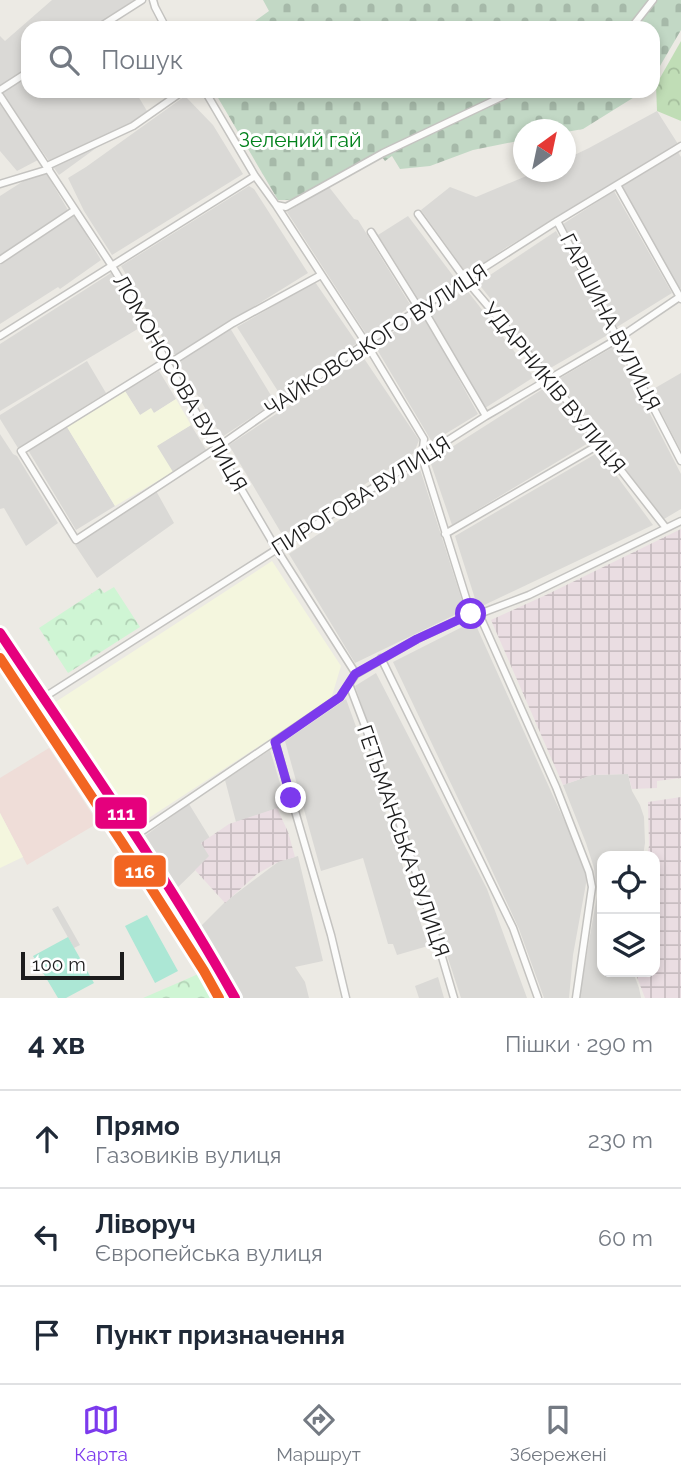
<!DOCTYPE html>
<html lang="uk">
<head>
<meta charset="utf-8">
<style>
  body { margin:0; font-family:Raleway,sans-serif; background:#f2f2f3; color:#1f2937 }
  .controls { position:absolute; right:21px; bottom:21px; display:grid; overflow:hidden; border-radius:14px; box-shadow:0 4px 10px #0003 }
  .controls button { width:63px; height:63px; display:grid; place-items:center; padding:0; border:0; border-bottom:2px solid #e0e1e3; background:#fff; color:#1f2937; font:35px sans-serif }
  .compass { position:absolute; left:513px; top:119px; width:63px; height:63px; border-radius:50%; background:#fff; box-shadow:0 4px 10px #0003; rotate:33deg }
  .scale { position:absolute; left:21px; bottom:18px; width:103px; box-sizing:border-box; padding-left:7px; border:4px solid #1c1c1c; border-top:0; font-size:19px; line-height:24px; white-space:nowrap; color:#1c1c1c; -webkit-text-stroke:5px #fff; paint-order:stroke }
  .stop { position:absolute; width:21px; height:21px; margin:-16px; border:5px solid #7c3aed; border-radius:50%; background:#fff }
  .stop.end { background:#7c3aed; border-color:#fff; box-shadow:0 2px 7px #0008 }
  .list { margin:0; padding:0; list-style:none }
  h2 { display:flex; justify-content:space-between; align-items:center; height:91px; margin:0; padding:0 28px; font-size:30px }
  h2 small { font-size:23px; font-weight:400; color:#747a83 }
  .list li { display:grid; grid-template-columns:46px 1fr auto; gap:21px; align-items:center; box-sizing:border-box; height:98px; padding:0 28px; border-top:2px solid #e0e1e3 }
  .list b { display:block; font-size:26px; white-space:nowrap }
  .list p { margin:0; font-size:23px; white-space:nowrap; color:#747a83 }
  .list em { font-size:23px; font-style:normal; color:#747a83 }
  .icon { flex:none; width:38px; height:38px; fill:none; stroke:currentColor; stroke-width:2; stroke-linecap:round; stroke-linejoin:round }
  .map { position:relative; flex:none; width:681px; height:998px; overflow:hidden }
  .search { position:absolute; background:#fff; box-shadow:0 4px 10px #0003; left:21px; right:21px; top:21px; height:77px; display:flex; align-items:center; gap:18px; box-sizing:border-box; padding:0 24px; border-radius:21px; color:#747a83; font-size:26px }
  .sheet { height:385px; background:#fff }
  nav { display:flex; justify-content:space-around; align-items:center; box-sizing:border-box; height:98px; border-top:2px solid #e0e1e3; background:#fff; font-size:19px; color:#747a83 }
  nav a { display:grid; justify-items:center; gap:4px }
  nav .on { color:#7c3aed }
  .map>svg:first-child { display:block }
  .residential { fill:#dad9d6 }
  .commercial { fill:#efddd8 }
  .industrial { fill:url(#industrial-grid) }
  .education { fill:#f4f6de }
  .forest { fill:url(#forest-crowns) }
  .cemetery { fill:url(#cemetery-stones) }
  .park { fill:url(#park-crowns) }
  .pitch { fill:#ace7d5 }
  .lines { fill:none; stroke-linecap:round; stroke-linejoin:round }
  .minor-casing { stroke:#c4c3c0; stroke-width:9 }
  .primary-casing { stroke:#a19a81; stroke-width:12 }
  .minor { stroke:#fcfcfb; stroke-width:6 }
  .primary { stroke:#f0ede3; stroke-width:10 }
  .bus-1-casing { stroke:#fff; stroke-width:16 }
  .bus-2-casing { stroke:#fff; stroke-width:16 }
  .bus-1 { stroke:#e5007d; stroke-width:10 }
  .bus-2 { stroke:#f26522; stroke-width:10 }
  .route { stroke:#7c3aed; stroke-width:9 }
  .labels { text-anchor:middle; stroke-width:6; stroke-linejoin:round; paint-order:stroke }
  .park-label { font-size:21px; fill:#02821c; stroke:#fff }
  .street-label { font-size:21px; fill:#1c1c1c; stroke:#fff }
  .line-badge { stroke:#fff; stroke-width:2.5 }
  .badge-label { font-size:19px; text-anchor:middle; font-weight:bold; fill:#fff }
</style>
</head>
<body>
<div class="map">
<svg width="681" height="998" viewBox="0 0 681 998">
  <defs>
    <pattern id="industrial-grid" width="8" height="8" patternUnits="userSpaceOnUse" patternTransform="scale(1.75)"><rect width="8" height="8" fill="#eadde2"/><path d="M0 4h8M4 0v8" fill="none" stroke="#c8bdc1"/></pattern>
    <pattern id="forest-crowns" width="20" height="18" patternUnits="userSpaceOnUse" patternTransform="scale(1.75)"><rect width="20" height="18" fill="#c0ddb6"/><path d="M2 6a3 3 0 1 1 6 0M12 15a3 3 0 1 1 6 0" fill="none" stroke="#a4bd9c"/></pattern>
    <pattern id="cemetery-stones" width="16" height="16" patternUnits="userSpaceOnUse" patternTransform="scale(1.75)"><rect width="16" height="16" fill="#c2d8c5"/><path d="M2 7V4a2 2 0 0 1 4 0v3zM10 15v-3a2 2 0 0 1 4 0v3z" fill="#a6b9a9"/></pattern>
    <pattern id="park-crowns" width="20" height="18" patternUnits="userSpaceOnUse" patternTransform="scale(1.75)"><rect width="20" height="18" fill="#cff5d4"/><path d="M2 6a3 3 0 1 1 6 0M12 15a3 3 0 1 1 6 0" fill="none" stroke="#b1d1b5"/></pattern>
  </defs>
  <rect width="100%" height="100%" fill="#eceae4"/>
  <path class="residential" d="M 52,0 L 134,0 L 91,28 L 28,28 L 28,69 L 0,87 L 0,36 L 5,41 Z
    M 28,76 L 28,91 L 135,91 L 147,111 L 59,175 L 1,93 Z
    M 185,96 L 213,125 L 243,174 L 112,255 L 84,211 L 68,178 L 86,167 Z
    M 0,104 L 38,160 L 17,171 L 0,151 Z
    M 657,111 L 678,144 L 507,247 L 467,274 L 421,210 L 450,187 L 476,197 L 536,172 L 566,172 L 566,159 L 589,148 Z
    M 678,152 L 681,157 L 681,288 L 680,289 L 621,186 Z
    M 46,173 L 68,210 L 0,255 L 0,196 L 25,180 Z
    M 249,186 L 254,189 L 308,273 L 177,354 L 172,354 L 121,266 Z
    M 329,187 L 354,219 L 358,220 L 411,306 L 368,337 L 287,212 Z
    M 614,191 L 672,293 L 617,327 L 563,224 Z
    M 74,214 L 101,260 L 60,289 L 58,287 L 0,324 L 0,265 Z
    M 408,216 L 457,281 L 421,303 L 378,235 Z
    M 556,231 L 611,333 L 547,370 L 478,283 Z
    M 111,273 L 141,327 L 0,411 L 0,344 Z
    M 315,282 L 357,343 L 281,396 L 237,327 Z
    M 466,289 L 534,377 L 485,408 L 430,313 Z
    M 423,314 L 478,414 L 432,442 L 375,346 L 377,343 L 418,315 Z
    M 230,328 L 275,402 L 222,437 L 178,362 Z
    M 615,346 L 681,474 L 681,509 L 664,519 L 557,380 Z
    M 363,357 L 419,440 L 414,453 L 283,536 L 229,445 Z
    M 87,361 L 106,393 L 18,448 L 0,419 L 0,415 Z
    M 159,371 L 176,399 L 154,413 L 140,415 L 125,391 Z
    M 681,373 L 681,451 L 650,391 Z
    M 549,385 L 590,442 L 452,525 L 430,461 Z
    M 191,425 L 208,453 L 173,473 L 156,446 Z
    M 67,427 L 115,506 L 76,530 L 28,450 Z
    M 0,434 L 13,454 L 17,456 L 58,523 L 26,546 L 4,508 L 0,509 Z
    M 599,452 L 653,525 L 478,608 L 455,536 Z
    M 419,466 L 465,610 L 355,663 L 289,554 Z
    M 155,489 L 174,523 L 97,578 L 75,545 Z
    M 474,621 L 568,829 L 587,878 L 573,955 L 569,998 L 544,998 L 519,929 L 484,853 L 393,662 Z
    M 376,673 L 487,889 L 527,998 L 461,998 L 414,854 L 355,686 Z
    M 346,699 L 375,779 L 428,946 L 397,955 L 393,944 L 388,944 L 363,858 L 321,871 L 285,741 Z
    M 270,750 L 287,806 L 236,822 L 225,780 Z
    M 628,774 L 632,791 L 640,805 L 644,817 L 645,843 L 643,856 L 602,856 L 602,972 L 633,972 L 639,988 L 641,998 L 579,998 L 597,896 L 594,868 L 586,843 L 563,785 L 592,775 Z
    M 189,804 L 210,838 L 202,844 L 210,856 L 174,891 L 142,838 Z
    M 298,856 L 323,961 L 295,967 L 305,982 L 309,998 L 243,998 L 200,927 L 225,902 L 278,862 Z
    M 58,906 L 80,945 L 74,948 L 52,909 Z
    M 438,977 L 444,998 L 419,998 L 415,986 Z"/>
  <path class="commercial" d="M 49,748 L 98,823 L 27,865 L 0,813 L 0,778 Z"/>
  <path class="industrial" d="M 681,529 L 681,778 L 657,781 L 657,788 L 632,789 L 628,774 L 592,775 L 563,785 L 491,620 L 546,595 Z
    M 681,797 L 681,998 L 645,998 L 635,972 L 655,972 L 655,856 L 647,856 L 649,846 L 648,802 Z
    M 277,808 L 288,832 L 295,857 L 278,862 L 257,874 L 225,903 L 195,870 L 209,856 L 201,843 L 229,824 Z"/>
  <path class="education" d="M 125,391 L 140,415 L 151,408 L 154,413 L 176,399 L 191,425 L 157,446 L 173,472 L 115,506 L 67,427 Z
    M 272,561 L 341,666 L 331,699 L 135,827 L 54,703 Z
    M 0,813 L 23,857 L 0,868 Z"/>
  <path class="forest" d="M 681,41 L 681,121 L 657,111 L 656,85 Z"/>
  <path class="cemetery" d="M 263,0 L 681,0 L 681,30 L 653,78 L 653,28 L 245,28 L 269,11 Z
    M 214,91 L 644,91 L 583,129 L 566,132 L 566,130 L 524,130 L 523,140 L 473,150 L 430,166 L 400,169 L 392,156 L 385,161 L 378,152 L 293,200 L 278,200 Z"/>
  <path class="park" d="M 114,587 L 140,627 L 68,673 L 39,628 L 100,588 L 104,593 Z
    M 203,972 L 217,998 L 143,998 Z"/>
  <path class="pitch" d="M 147,915 L 178,971 L 155,983 L 125,926 Z
    M 68,937 L 94,983 L 66,998 L 58,998 L 33,956 Z"/>
  <g class="lines">
    <defs>
      <path id="minor" d="M 153,0 L 155,7 L 166,28
        M 98,28 L 142,0
        M 631,28 L 653,0
        M 0,90 L 28,72
        M 205,91 L 255,176 L 276,205 L 366,343 L 424,439 L 422,457 L 471,614
        M 0,96 L 112,266 L 145,321 L 166,361 L 277,550 L 356,674
        M 47,166 L 133,126 L 183,91
        M 0,184 L 49,169
        M 617,185 L 681,299
        M 276,205 L 286,207 L 383,153 L 514,91
        M 418,214 L 466,280 L 549,378 L 666,528
        M 557,221 L 681,461
        M 371,232 L 418,307 L 422,307 L 486,416
        M 0,260 L 75,210
        M 321,275 L 233,323 L 173,361 L 166,361 L 21,451 L 76,540 L 218,447 L 366,343 L 557,221 L 681,146
        M 0,336 L 255,176
        M 445,534 L 600,444
        M 479,614 L 556,787 L 589,872 L 592,887 L 576,998
        M 381,658 L 513,928 L 538,998
        M 349,684 C 389,787 424,892 454,998
        M 43,698 L 486,416 L 619,338 L 681,296
        M 275,742 L 331,935 L 346,998
        M 135,836 L 340,697 L 356,674 L 417,639 L 471,614 L 479,614 L 529,595 L 681,521"/>
      <path id="primary" d="M 0,633 L 135,836 L 216,964 L 235,998"/>
    </defs>
    <use href="#minor" class="minor-casing"/>
    <use href="#primary" class="primary-casing"/>
    <use href="#minor" class="minor"/>
    <use href="#primary" class="primary"/>
    <defs>
      <path id="bus-1" d="M 0,633 C 80,753 165,873 235,998"/>
      <path id="bus-2" d="M 0,658 L 123,844 L 204,971 L 219,998"/>
    </defs>
    <use href="#bus-1" class="bus-1-casing"/>
    <use href="#bus-2" class="bus-2-casing"/>
    <use href="#bus-1" class="bus-1"/>
    <use href="#bus-2" class="bus-2"/>
  </g>
  <g class="lines">
    <path class="route" d="M 291,798 L 275,742 L 340,697 L 355,674 L 417,639 L 471,614"/>
  </g>
  <g class="labels">
    <g class="park-label">
      <text x="300" y="147">Зелений гай</text>
    </g>
    <g class="street-label">
      <text transform="translate(610 322) rotate(63)" y="7">ГАРШИНА ВУЛИЦЯ</text>
      <text transform="translate(376 340) rotate(-33)" y="7">ЧАЙКОВСЬКОГО ВУЛИЦЯ</text>
      <text transform="translate(180 383) rotate(60)" y="7">ЛОМОНОСОВА ВУЛИЦЯ</text>
      <text transform="translate(554 388) rotate(51)" y="7">УДАРНИКІВ ВУЛИЦЯ</text>
      <text transform="translate(361 496) rotate(-32)" y="7">ПИРОГОВА ВУЛИЦЯ</text>
      <text transform="translate(403 841) rotate(71)" y="7">ГЕТЬМАНСЬКА ВУЛИЦЯ</text>
    </g>
  </g>
  <g class="line-badge">
    <rect x="94" y="796" width="54" height="34" rx="7" fill="#e5007d"/>
    <rect x="113" y="854" width="54" height="34" rx="7" fill="#f26522"/>
  </g>
  <g class="badge-label">
    <text x="121" y="820">111</text>
    <text x="140" y="878">116</text>
  </g>
</svg>
<div class="controls">
<button><svg class="icon" aria-label="locate" viewBox="0 0 24 24"><circle cx="12" cy="12" r="6"/><path d="M12 2v4M12 18v4M2 12h4M18 12h4"/></svg></button>
<button><svg class="icon" aria-label="layers" viewBox="0 0 24 24"><path d="M12 4l9 5-9 5-9-5zM3 14l9 5 9-5"/></svg></button>
</div>
<svg class="compass" viewBox="-18 -18 36 36"><path d="M0-13l5 13h-10z" fill="#e53935"/><path d="M0 13l5-13h-10z" fill="#747a83"/></svg>
<div class="scale">100 m</div>
<div class="stop" style="left:471px;top:614px"></div>
<div class="stop end" style="left:291px;top:798px"></div>
<div class="search"><svg class="icon" aria-label="search" viewBox="0 0 24 24"><circle cx="10" cy="10" r="6"/><path d="M15 15l6 6"/></svg>Пошук</div>
</div>
<section class="sheet">
<h2>4 хв<small>Пішки · 290 m</small></h2>
<ul class="list">
<li><svg class="icon" aria-label="ahead" viewBox="0 0 24 24"><path d="M12 20V5M6 11l6-6 6 6"/></svg><div><b>Прямо</b><p>Газовиків вулиця</p></div><em>230 m</em></li>
<li><svg class="icon" aria-label="left" viewBox="0 0 24 24"><path d="M17 20v-9H6M10 6l-5 5 5 5"/></svg><div><b>Ліворуч</b><p>Європейська вулиця</p></div><em>60 m</em></li>
<li><svg class="icon" aria-label="arrive" viewBox="0 0 24 24"><path d="M6 21V4h12l-3 4 3 4H6"/></svg><div><b>Пункт призначення</b></div></li>
</ul>
</section>
<nav>
<a class="on"><svg class="icon" aria-label="map" viewBox="0 0 24 24"><path d="M3 6l6-2 6 2 6-2v14l-6 2-6-2-6 2zM9 4v14M15 6v14"/></svg>Карта</a>
<a><svg class="icon" aria-label="directions" viewBox="0 0 24 24"><path d="M12 3l9 9-9 9-9-9zM9 14v-3h6M13 9l2 2-2 2"/></svg>Маршрут</a>
<a><svg class="icon" aria-label="saved" viewBox="0 0 24 24"><path d="M7 4h10v16l-5-4-5 4z"/></svg>Збережені</a>
</nav>
</body>
</html>
